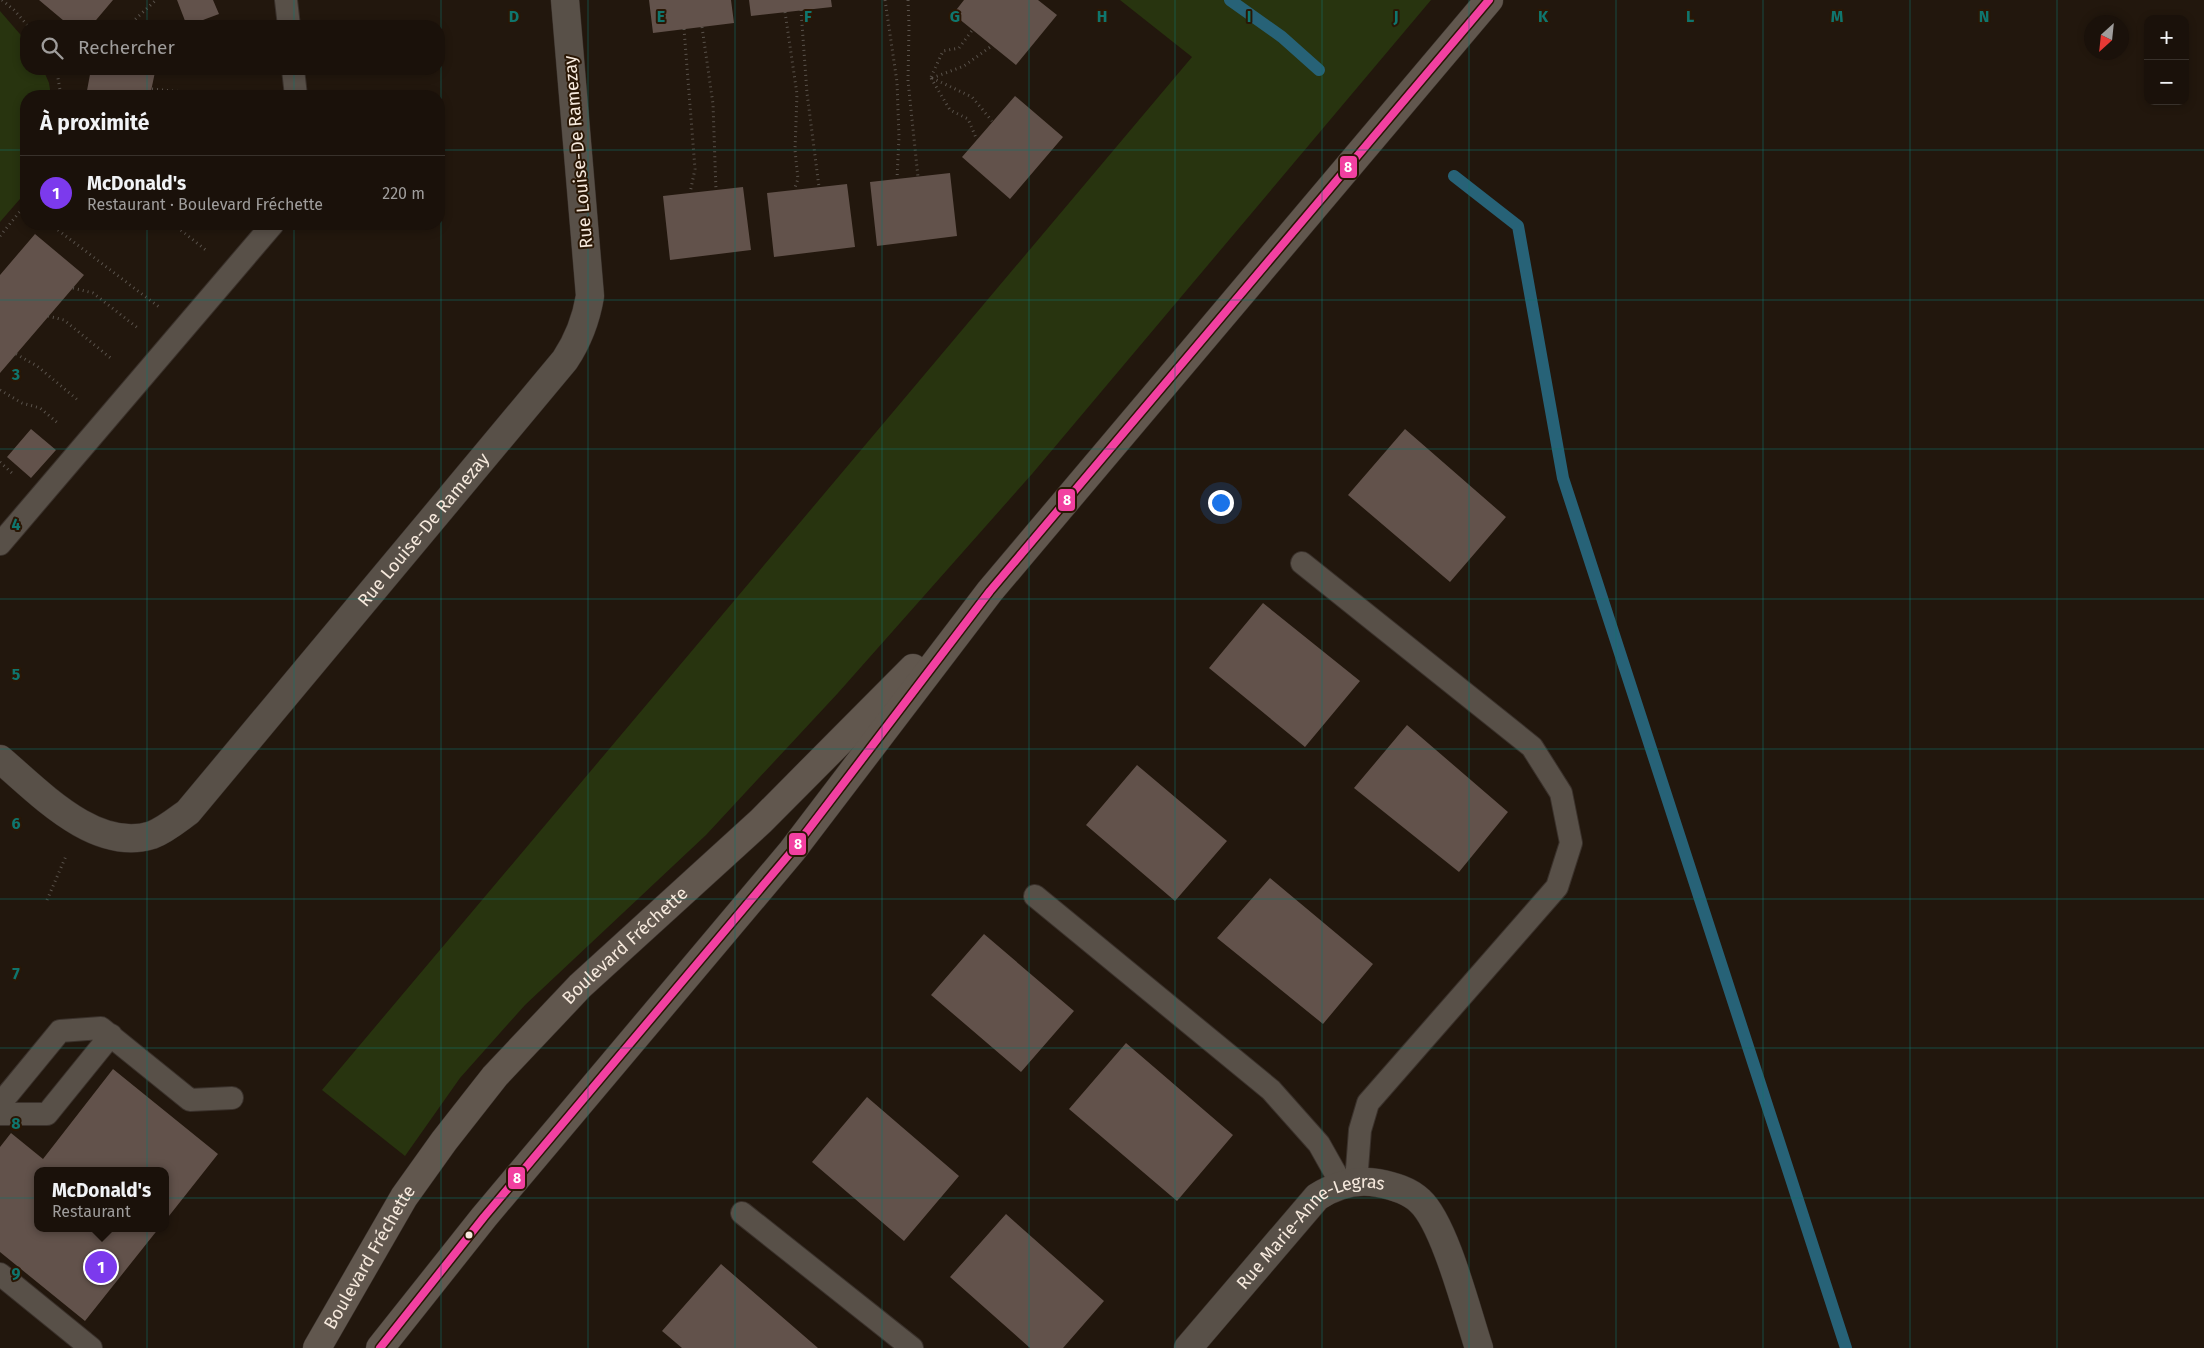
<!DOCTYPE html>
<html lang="fr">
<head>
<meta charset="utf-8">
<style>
  body { margin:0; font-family:"Fira Sans",sans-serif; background:#271f18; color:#f1f3f6 }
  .controls { position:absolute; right:15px; top:15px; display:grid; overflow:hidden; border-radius:10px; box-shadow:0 2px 8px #0003 }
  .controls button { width:45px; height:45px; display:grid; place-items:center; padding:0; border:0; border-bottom:1px solid #38312b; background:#1a110a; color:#f1f3f6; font:25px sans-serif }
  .compass { position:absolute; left:2084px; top:15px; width:45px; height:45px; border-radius:50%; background:#1a110a; box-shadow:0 2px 8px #0003; rotate:207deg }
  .you { position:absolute; left:1220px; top:502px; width:18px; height:18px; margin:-12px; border:4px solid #fff; border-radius:50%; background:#1a73e8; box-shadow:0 0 0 8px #1a73e833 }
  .badge { display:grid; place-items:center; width:32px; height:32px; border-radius:50%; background:#7c3aed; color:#fff; font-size:16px; font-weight:700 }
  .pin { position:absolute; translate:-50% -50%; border:2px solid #fff; box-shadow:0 1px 5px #0006 }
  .popup { position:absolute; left:34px; top:1167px; width:135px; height:65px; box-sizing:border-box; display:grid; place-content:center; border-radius:10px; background:#1a110a; filter:drop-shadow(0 1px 4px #0005); font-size:16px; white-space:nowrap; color:#9f9d9c }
  .popup b { font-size:19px; color:#f1f3f6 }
  .popup::after { content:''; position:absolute; left:50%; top:100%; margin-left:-10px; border:10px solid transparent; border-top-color:#1a110a }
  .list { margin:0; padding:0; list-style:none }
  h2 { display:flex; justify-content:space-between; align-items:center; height:65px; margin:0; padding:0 20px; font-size:21px }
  h2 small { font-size:16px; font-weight:400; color:#9f9d9c }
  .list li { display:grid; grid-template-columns:32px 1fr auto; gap:15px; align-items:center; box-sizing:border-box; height:75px; padding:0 20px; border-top:1px solid #38312b }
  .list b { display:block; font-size:19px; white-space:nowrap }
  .list p { margin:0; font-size:16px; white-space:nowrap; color:#9f9d9c }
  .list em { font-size:16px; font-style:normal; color:#9f9d9c }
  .icon { flex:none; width:28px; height:28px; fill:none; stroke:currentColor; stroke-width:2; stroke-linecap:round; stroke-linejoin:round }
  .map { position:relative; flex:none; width:2204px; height:1348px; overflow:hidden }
  .search { position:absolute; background:#1a110a; box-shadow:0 2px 8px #0003; left:20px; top:20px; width:425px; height:55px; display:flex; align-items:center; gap:12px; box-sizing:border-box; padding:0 18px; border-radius:20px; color:#9f9d9c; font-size:19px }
  .panel { position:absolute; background:#1a110a; box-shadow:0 2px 8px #0003; left:20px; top:90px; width:425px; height:140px; border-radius:20px }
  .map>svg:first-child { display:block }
  .green { fill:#28340f }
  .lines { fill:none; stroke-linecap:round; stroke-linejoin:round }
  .stream { stroke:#276277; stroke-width:12 }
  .building { fill:#62524b }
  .service-casing { stroke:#3a312b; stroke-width:24 }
  .minor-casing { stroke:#3a312b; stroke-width:29 }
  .secondary-casing { stroke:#3a312b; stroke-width:29 }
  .path { stroke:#59524b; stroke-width:3; stroke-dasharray:1 4; stroke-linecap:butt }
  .service { stroke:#585048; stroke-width:22 }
  .minor { stroke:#585048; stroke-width:28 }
  .secondary { stroke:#61574e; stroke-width:28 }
  .bus-1-casing { stroke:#2a1705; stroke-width:11 }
  .bus-1 { stroke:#f240a1; stroke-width:8 }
  .grid { fill:none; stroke:#0f766e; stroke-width:1; stroke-opacity:0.55 }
  .bus-dot { fill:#f6e9dd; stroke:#2a1705; stroke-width:2 }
  .labels { text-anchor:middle; stroke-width:4; stroke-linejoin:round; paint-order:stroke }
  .street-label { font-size:18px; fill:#f6e9dd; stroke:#2a1705 }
  .grid-label { font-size:16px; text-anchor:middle; font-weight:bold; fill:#0f766e; stroke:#2a1705; stroke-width:4; stroke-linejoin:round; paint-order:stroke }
  .line-badge { stroke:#2a1705; stroke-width:2 }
  .badge-label { font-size:14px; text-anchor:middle; font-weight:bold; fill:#fff }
</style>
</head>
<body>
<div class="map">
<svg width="2204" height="1348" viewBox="0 0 2204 1348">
  <rect width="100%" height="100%" fill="#22170d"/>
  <path class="green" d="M 1120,0 L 1431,0 L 1032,474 L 838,693 L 706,835 L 525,1005 L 460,1078 L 405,1156 L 322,1090 L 1192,57 Z
    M 0,11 L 26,41 L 26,69 L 43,69 L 49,83 L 51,96 L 26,96 L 26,192 L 0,222 Z"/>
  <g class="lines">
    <path class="stream" d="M 1230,0 L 1282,37 L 1319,70
      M 1454,176 L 1518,226 L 1563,478 L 1846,1348"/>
  </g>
  <path class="building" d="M 39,0 L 113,0 L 91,26 L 70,26 Z
    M 177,0 L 213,0 L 219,14 L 187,26 Z
    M 649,0 L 731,0 L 734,23 L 653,33 Z
    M 749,0 L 831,0 L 832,7 L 751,16 Z
    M 964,0 L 1038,0 L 1057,15 L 1016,65 L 953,14 Z
    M 91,69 L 135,69 L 155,72 L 150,96 L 86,96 Z
    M 1015,96 L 1063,137 L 1010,199 L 962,157 Z
    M 950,173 L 957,236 L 877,246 L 870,182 Z
    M 847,184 L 855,247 L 774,257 L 767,193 Z
    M 743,187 L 751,250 L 670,260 L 663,196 Z
    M 102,224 L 129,224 L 128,229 Z
    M 35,234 L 84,275 L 0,373 L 0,275 Z
    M 31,429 L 56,450 L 31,478 L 7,457 Z
    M 1405,429 L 1506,517 L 1450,582 L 1348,495 Z
    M 1263,603 L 1360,681 L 1305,747 L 1209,668 Z
    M 1407,725 L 1508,812 L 1459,872 L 1354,788 Z
    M 1137,765 L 1227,841 L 1175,901 L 1086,825 Z
    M 1270,878 L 1373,964 L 1323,1024 L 1217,938 Z
    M 984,934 L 1074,1011 L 1021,1072 L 931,995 Z
    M 1126,1043 L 1233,1135 L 1177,1201 L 1069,1109 Z
    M 113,1069 L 218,1154 L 165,1221 L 165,1171 L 37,1171 L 37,1228 L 159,1228 L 85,1321 L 0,1252 L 0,1147 L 11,1133 L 43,1159 Z
    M 867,1097 L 959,1176 L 904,1241 L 812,1162 Z
    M 1006,1214 L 1104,1301 L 1063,1348 L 1030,1348 L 950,1277 Z
    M 721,1264 L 818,1348 L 682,1348 L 662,1331 Z"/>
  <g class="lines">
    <defs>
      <path id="service" d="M 286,0 L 289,26
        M 293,69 L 296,96
        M 0,544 L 273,224
        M 1302,563 L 1532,747 L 1561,793 L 1571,843 L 1557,887 L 1368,1103 L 1360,1130 L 1356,1182
        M 1035,896 L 1271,1090 L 1319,1144 L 1342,1185
        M 0,1104 L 60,1031 L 101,1028 L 190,1100 L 232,1098
        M 0,1114 L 47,1114 L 111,1035
        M 742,1213 L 912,1348
        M 0,1274 L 91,1348"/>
      <g id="minor">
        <path id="s1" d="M 0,759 C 39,792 95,853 152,835 C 165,830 177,820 188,812 L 565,360 C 579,339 586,320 590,296 L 565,0"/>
        <path id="s2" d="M 1188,1348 L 1317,1197 C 1335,1185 1357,1179 1378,1183 C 1393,1186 1409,1190 1420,1201 C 1445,1224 1467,1312 1479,1348"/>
      </g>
      <g id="secondary">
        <path id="s3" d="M 317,1348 L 404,1197 L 444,1141 L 495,1076 L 580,986 L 761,821 L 913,668"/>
        <path d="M 380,1348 L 484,1217 L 792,851 L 990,591 L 1489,0"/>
      </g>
    </defs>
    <use href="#service" class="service-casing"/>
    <use href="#minor" class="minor-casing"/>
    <use href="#secondary" class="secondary-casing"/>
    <path class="path" d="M 2,0 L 14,10 L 28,26
      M 885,0 L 897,82 L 899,137 L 897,179
      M 908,0 L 909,26 L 908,81 L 918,177
      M 801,10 L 807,93 L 819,187
      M 785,12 L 797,94 L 795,150 L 798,179 L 794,190
      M 128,26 L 156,0
      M 702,27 L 713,104 L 716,191
      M 684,29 L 695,169 L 690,193
      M 54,69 L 58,78 L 61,96
      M 55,71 L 60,69
      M 931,77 L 943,51 L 959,48 L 973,29
      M 931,78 L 950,110 L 968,119 L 977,140
      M 932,78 L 972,97 L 992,121
      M 932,78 L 964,66 L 993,45
      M 152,89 L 226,96
      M 244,96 L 264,93
      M 50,224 L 159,307
      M 173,224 L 207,251
      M 0,236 L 26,204
      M 73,288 L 93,293 L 139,329
      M 48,316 L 64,320 L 113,360
      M 16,354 L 37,366 L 79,401
      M 0,390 L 22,403 L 40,408 L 59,424
      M 0,462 L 14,475
      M 47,900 L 66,856"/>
    <use href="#service" class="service"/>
    <use href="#minor" class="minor"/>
    <use href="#secondary" class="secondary"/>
    <defs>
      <path id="bus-1" d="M 380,1348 L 484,1217 L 792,851 L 990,591 L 1489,0"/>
    </defs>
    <use href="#bus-1" class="bus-1-casing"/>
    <use href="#bus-1" class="bus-1"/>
  </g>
  <path class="grid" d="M 147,0 L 147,26M 294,0 L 294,26M 441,0 L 441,1348M 588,0 L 588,1348M 735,0 L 735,1348M 882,0 L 882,1348M 1029,0 L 1029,1348M 1175,0 L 1175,1348M 1322,0 L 1322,1348M 1469,0 L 1469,1348M 1616,0 L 1616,1348M 1763,0 L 1763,1348M 1910,0 L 1910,1348M 2057,0 L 2057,1348M 147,69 L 147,96M 294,69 L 294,96M 0,150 L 26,150M 439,150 L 2204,150M 147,224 L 147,1348M 294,224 L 294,1348M 0,300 L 2204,300M 0,449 L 2204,449M 0,599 L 2204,599M 0,749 L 2204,749M 0,899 L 2204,899M 0,1048 L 2204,1048M 0,1198 L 2204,1198"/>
  <circle class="bus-dot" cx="469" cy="1235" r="4.5"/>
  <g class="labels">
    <g class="street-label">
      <text transform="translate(578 152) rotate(-95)" y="6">Rue Louise-De Ramezay</text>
      <text dy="6" stroke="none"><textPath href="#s1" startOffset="588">Rue Louise-De Ramezay</textPath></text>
      <text dy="6" stroke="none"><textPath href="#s3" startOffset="510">Boulevard Fréchette</textPath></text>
      <text dy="6" stroke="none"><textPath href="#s2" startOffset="175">Rue Marie-Anne-Legras</textPath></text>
      <text dy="6" stroke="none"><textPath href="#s3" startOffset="105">Boulevard Fréchette</textPath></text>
    </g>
  </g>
  <g class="grid-label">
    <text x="514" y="22">D</text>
    <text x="661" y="22">E</text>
    <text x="808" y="22">F</text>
    <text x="955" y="22">G</text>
    <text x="1102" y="22">H</text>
    <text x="1249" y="22">I</text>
    <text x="1396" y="22">J</text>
    <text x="1543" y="22">K</text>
    <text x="1690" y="22">L</text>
    <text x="1837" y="22">M</text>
    <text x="1984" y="22">N</text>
    <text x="16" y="380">3</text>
    <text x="16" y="530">4</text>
    <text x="16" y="680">5</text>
    <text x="16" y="829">6</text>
    <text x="16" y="979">7</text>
    <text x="16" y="1129">8</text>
    <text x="16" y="1279">9</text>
  </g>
  <g class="line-badge">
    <rect x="1339" y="155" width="19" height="24" rx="5" fill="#f240a1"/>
    <rect x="1057" y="488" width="19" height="24" rx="5" fill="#f240a1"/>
    <rect x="788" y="832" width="19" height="24" rx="5" fill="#f240a1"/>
    <rect x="507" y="1166" width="19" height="24" rx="5" fill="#f240a1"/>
  </g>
  <g class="badge-label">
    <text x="1348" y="172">8</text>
    <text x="1067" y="505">8</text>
    <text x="798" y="849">8</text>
    <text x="517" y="1183">8</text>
  </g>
</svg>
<div class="controls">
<button>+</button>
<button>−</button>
</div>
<svg class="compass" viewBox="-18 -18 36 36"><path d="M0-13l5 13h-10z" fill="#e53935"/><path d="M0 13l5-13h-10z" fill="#9f9d9c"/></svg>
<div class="you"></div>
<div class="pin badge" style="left:101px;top:1267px">1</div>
<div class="popup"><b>McDonald's</b>Restaurant</div>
<div class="search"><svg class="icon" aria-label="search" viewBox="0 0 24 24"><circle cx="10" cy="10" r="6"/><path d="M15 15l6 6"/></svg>Rechercher</div>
<section class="panel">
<h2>À proximité<small></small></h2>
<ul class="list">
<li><span class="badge">1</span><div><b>McDonald's</b><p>Restaurant · Boulevard Fréchette</p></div><em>220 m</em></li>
</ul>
</section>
</div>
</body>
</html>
